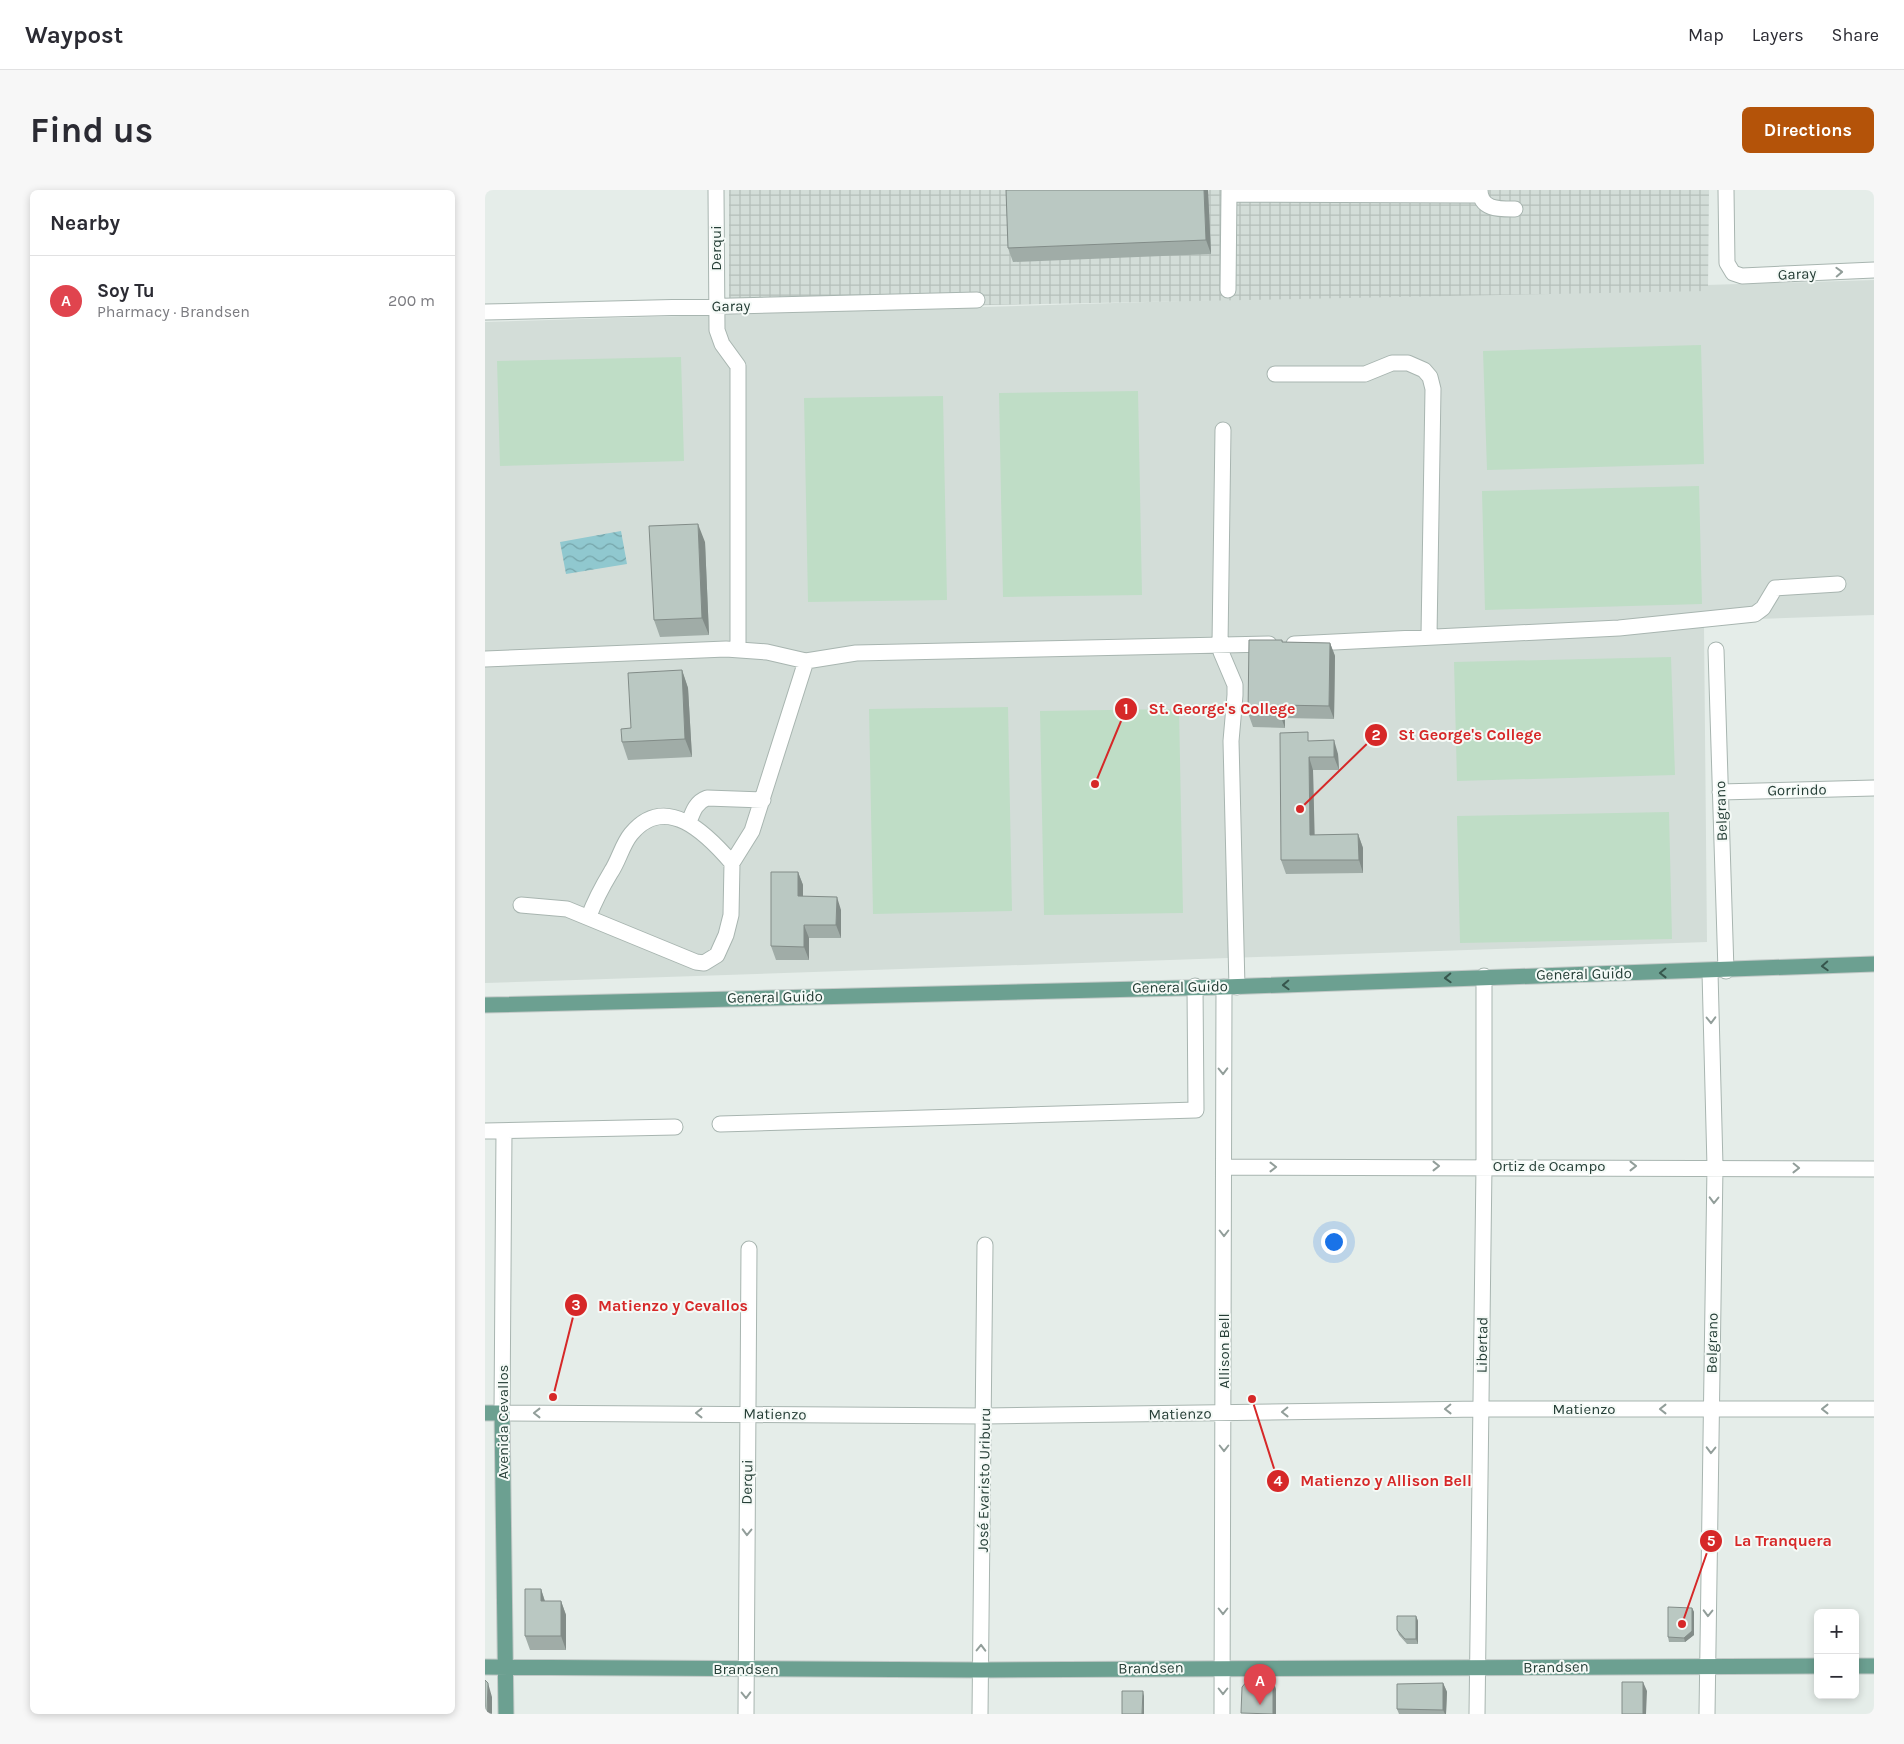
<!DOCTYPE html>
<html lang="en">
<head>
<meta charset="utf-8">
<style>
  body { margin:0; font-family:Karla,sans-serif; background:#f7f7f7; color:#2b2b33 }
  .controls { position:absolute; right:15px; bottom:15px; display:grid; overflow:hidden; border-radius:8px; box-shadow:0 2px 8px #0003 }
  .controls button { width:45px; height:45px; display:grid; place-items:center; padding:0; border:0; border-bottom:1px solid #e1e1e2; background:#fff; color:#2b2b33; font:25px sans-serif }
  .you { position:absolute; left:848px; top:1051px; width:18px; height:18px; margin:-12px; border:4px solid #fff; border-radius:50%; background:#1a73e8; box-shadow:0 0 0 8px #1a73e833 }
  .badge { display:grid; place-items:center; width:32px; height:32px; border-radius:50%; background:#b45309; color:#fff; font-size:16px; font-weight:700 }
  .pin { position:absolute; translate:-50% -41px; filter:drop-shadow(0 1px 2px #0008) }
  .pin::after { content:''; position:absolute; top:26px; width:18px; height:15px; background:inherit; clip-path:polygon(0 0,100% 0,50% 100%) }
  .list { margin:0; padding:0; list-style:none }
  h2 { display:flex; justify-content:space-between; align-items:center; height:65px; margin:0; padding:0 20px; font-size:21px }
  h2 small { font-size:16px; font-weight:400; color:#7c7c81 }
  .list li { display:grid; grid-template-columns:32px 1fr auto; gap:15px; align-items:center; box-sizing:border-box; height:90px; padding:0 20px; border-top:1px solid #e1e1e2 }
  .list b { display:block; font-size:19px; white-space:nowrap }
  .list p { margin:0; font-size:16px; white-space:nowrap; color:#7c7c81 }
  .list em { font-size:16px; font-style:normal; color:#7c7c81 }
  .map { position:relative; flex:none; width:1389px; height:1524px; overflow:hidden; border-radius:8px }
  header { display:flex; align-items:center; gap:30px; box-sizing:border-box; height:70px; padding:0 25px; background:#fff; border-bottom:1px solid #e1e1e2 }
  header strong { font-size:24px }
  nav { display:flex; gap:28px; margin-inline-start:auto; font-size:18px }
  .intro { display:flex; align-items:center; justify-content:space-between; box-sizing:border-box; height:120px; padding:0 30px }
  h1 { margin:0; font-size:35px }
  .button { padding:12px 22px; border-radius:8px; background:#b45309; color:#fff; font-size:18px; font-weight:700 }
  main { display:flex; gap:30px; padding:0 30px }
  aside { flex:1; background:#fff; border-radius:8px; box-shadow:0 2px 8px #0003 }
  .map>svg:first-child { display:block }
  .built { fill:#d3ddd8 }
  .industrial { fill:url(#industrial-grid) }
  .pitch { fill:#bfddc6 }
  .water { fill:url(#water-waves) }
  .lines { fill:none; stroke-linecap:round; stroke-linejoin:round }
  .minor-casing { stroke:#a8b5b0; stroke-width:17 }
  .major-casing { stroke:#c2c9c7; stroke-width:17 }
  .minor { stroke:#fff; stroke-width:15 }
  .major { stroke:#6ca091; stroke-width:15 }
  .wall { fill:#a0aca7 }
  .shaded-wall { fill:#828c88 }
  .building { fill:#bac8c2; stroke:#828c88 }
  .oneway { stroke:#929e9a }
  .oneway2 { stroke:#37564d }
  .labels { text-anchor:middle; stroke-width:4; stroke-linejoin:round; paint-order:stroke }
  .street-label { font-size:15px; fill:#253e36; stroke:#f5faf7 }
  .leader { fill:none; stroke:#d62828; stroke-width:2 }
  .callout-dot { fill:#d62828; stroke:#f5faf7; stroke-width:2 }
  .mark-label { font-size:15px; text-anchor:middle; font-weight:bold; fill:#fff }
  .callout-label { font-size:16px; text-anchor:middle; font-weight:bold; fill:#d62828; stroke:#f5faf7; stroke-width:4; stroke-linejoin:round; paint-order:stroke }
</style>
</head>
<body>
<header>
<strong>Waypost</strong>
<nav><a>Map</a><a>Layers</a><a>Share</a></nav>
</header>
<div class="intro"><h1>Find us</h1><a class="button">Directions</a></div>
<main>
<aside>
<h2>Nearby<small></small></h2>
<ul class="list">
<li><span class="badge" style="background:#e0444e">A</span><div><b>Soy Tu</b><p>Pharmacy · Brandsen</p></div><em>200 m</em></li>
</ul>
</aside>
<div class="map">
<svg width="1389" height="1524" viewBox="0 0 1389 1524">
  <defs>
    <pattern id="industrial-grid" width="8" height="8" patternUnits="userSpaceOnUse" patternTransform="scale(1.25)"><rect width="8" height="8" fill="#d3ddd8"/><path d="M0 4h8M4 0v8" fill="none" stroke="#b5bfba"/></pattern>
    <pattern id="water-waves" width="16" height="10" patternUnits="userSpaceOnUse" patternTransform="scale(1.25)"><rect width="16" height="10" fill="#90c8cf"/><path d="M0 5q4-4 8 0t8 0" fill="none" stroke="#75a4a9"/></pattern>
  </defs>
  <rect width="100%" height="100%" fill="#e5ede9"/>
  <path class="built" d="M 1389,90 L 1389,425 L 1243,430 L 1219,437 L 1222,752 L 0,793 L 0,132 Z"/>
  <path class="industrial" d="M 244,0 L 1224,0 L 1223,101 L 244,120 Z"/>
  <path class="pitch" d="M 1216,155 L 1219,274 L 1002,280 L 998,161 Z
    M 196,167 L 199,271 L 15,276 L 12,171 Z
    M 653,201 L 657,405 L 518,407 L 514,203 Z
    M 458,206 L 462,410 L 323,412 L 319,208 Z
    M 1214,296 L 1217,414 L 1000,420 L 997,301 Z
    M 1186,467 L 1190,585 L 972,591 L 969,472 Z
    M 523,517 L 527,721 L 388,724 L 384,519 Z
    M 694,519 L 698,723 L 559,725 L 555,521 Z
    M 1184,622 L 1187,749 L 975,753 L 972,626 Z"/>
  <path class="water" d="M 136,341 L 142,374 L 81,384 L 75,352 Z"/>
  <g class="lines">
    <defs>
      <path id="minor" d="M 231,0 L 232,140 L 237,154 L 253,176 L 253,460
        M 995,0 C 995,20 1015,19 1030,19
        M 1241,0 L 1242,73 L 1248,83 L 1257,86 L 1389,80
        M 744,4 L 995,5
        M 743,100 L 744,0
        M 0,122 L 492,110
        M 790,184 L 880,184 L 907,173 L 923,173 L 939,180 L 945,187 L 948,199 L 944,446
        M 738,240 L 735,455 L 736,462 L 750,495 L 750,505 L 746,551 L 752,797
        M 809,454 L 1134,438 L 1270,424 L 1278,418 L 1290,398 L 1353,394
        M 1231,460 L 1241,781
        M 0,469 L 241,459 L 282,462 L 321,471 L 371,463 L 784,454
        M 1235,602 L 1389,598
        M 204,632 C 208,621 211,612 222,608 L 278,610
        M 36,715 L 82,719 L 211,772 L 219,773 L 232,765 L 241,745 L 246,725 L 247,673 L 267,641 L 321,471
        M 104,726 C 110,710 117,697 126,682 C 134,670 137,655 146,644 C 181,602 222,644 247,673
        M 235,934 L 711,920 L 710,796
        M 0,941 L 190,937
        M 19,941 L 17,1223 L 500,1226 L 996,1219 L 1389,1219
        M 740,977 L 1389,979
        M 261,1524 L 264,1059
        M 495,1524 L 500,1055
        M 737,1524 L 739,797
        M 992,1524 L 999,976 L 999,786
        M 1222,1524 L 1230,976 L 1225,782"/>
      <path id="major" d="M 0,815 L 739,797 L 1389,774
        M 0,1223 L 17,1223 L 21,1524
        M 1370,1476 L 1389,1476
        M 0,1477 L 496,1480 L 1333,1476"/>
    </defs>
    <use href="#minor" class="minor-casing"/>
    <use href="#major" class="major-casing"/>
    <use href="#minor" class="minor"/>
    <use href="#major" class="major"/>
  </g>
  <path class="wall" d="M 521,0 L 723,0 L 726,64 L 528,72 L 523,58 Z
    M 220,352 L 224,445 L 175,447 L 169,430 Z
    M 797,450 L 798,452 L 845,453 L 850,466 L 849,529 L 800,528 L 800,538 L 768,537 L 763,523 Z
    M 197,480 L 203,498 L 207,567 L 143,570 L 137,552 L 146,538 Z
    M 826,551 L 853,564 L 854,580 L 828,580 L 829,645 L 873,644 L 878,658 L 878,683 L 801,684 L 796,670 Z
    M 313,682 L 318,695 L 318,707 L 356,720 L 356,748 L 324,748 L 324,770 L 291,770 L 286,756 Z
    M 56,1399 L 60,1411 L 76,1411 L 81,1425 L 81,1460 L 45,1460 L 40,1446 Z
    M 1207,1418 L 1209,1422 L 1209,1445 L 1200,1452 L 1184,1452 L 1183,1447 Z
    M 931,1426 L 933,1431 L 933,1454 L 922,1454 L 914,1445 L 912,1440 Z
    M 958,1493 L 962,1502 L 961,1524 L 914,1524 L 912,1519 Z"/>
  <path class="shaded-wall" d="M 719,0 L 723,0 L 726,64 L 721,50 Z
    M 213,334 L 220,352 L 224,445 L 217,428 Z
    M 845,453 L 850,466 L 849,529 L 844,516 Z
    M 197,480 L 203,498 L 207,567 L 200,549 Z
    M 795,515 L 800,528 L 800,538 L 795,524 Z
    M 849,550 L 853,564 L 854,580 L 849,567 Z
    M 824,567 L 828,580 L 830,658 L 825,645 Z
    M 873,644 L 878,658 L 878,683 L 874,670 Z
    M 313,682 L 318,695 L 318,720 L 313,706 Z
    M 352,707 L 356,720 L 356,748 L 351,735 Z
    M 319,735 L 324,748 L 324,770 L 319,757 Z
    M 56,1399 L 60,1412 L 56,1411 Z
    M 76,1411 L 81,1425 L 81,1460 L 76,1446 Z
    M 1207,1418 L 1209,1422 L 1209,1445 L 1200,1452 L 1199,1448 Z
    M 931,1426 L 933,1431 L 933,1454 L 931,1449 Z
    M 788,1490 L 791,1499 L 791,1524 L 788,1524 Z
    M 1158,1492 L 1162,1501 L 1161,1524 L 1158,1524 Z
    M 3,1493 L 7,1507 L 7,1524 L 2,1524 Z
    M 958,1493 L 962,1502 L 961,1524 L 960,1524 L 958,1520 Z
    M 658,1501 L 659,1506 L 659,1524 L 657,1524 Z"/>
  <path class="building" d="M 521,0 L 719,0 L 721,50 L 523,58 Z
    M 213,334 L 217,428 L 169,430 L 164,336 Z
    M 764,450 L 797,450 L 797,452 L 845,453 L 844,516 L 795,515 L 795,524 L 763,523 Z
    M 197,480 L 200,549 L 137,552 L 136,539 L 146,538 L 143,483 Z
    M 823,542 L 823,551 L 849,550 L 849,567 L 824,567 L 825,645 L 873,644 L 874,670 L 796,670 L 795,543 Z
    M 286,682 L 313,682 L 313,706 L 352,707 L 351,735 L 319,735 L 319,757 L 286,756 Z
    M 40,1399 L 56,1399 L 56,1411 L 76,1411 L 76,1446 L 40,1446 Z
    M 1183,1417 L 1207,1418 L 1207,1441 L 1199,1448 L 1183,1447 Z
    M 912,1426 L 931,1426 L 931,1449 L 920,1449 L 912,1440 Z
    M 0,1490 L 3,1493 L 2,1524 L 0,1524 Z
    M 763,1490 L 788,1490 L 788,1524 L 756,1523 L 757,1497 Z
    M 1137,1492 L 1158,1492 L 1158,1524 L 1137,1524 Z
    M 958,1493 L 958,1520 L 912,1519 L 912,1494 Z
    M 637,1501 L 658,1501 L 657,1524 L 637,1524 Z"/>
  <defs><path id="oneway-chevron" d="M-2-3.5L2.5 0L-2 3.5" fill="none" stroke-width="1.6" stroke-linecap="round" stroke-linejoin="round" transform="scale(1.25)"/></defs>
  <g class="oneway">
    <use href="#oneway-chevron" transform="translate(1354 82) rotate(-2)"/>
    <use href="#oneway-chevron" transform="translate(1226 830) rotate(89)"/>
    <use href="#oneway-chevron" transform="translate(738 881) rotate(89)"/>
    <use href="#oneway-chevron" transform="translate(951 976)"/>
    <use href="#oneway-chevron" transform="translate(1148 976)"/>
    <use href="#oneway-chevron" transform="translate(788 977)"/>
    <use href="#oneway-chevron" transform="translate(1311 978) rotate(1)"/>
    <use href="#oneway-chevron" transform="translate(1229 1010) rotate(91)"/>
    <use href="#oneway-chevron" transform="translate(739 1043) rotate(90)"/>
    <use href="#oneway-chevron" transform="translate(963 1219) rotate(179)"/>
    <use href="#oneway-chevron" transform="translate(1178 1219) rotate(-180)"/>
    <use href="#oneway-chevron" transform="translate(1340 1219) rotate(-180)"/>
    <use href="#oneway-chevron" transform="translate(800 1222) rotate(179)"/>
    <use href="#oneway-chevron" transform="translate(52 1223) rotate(-180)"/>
    <use href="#oneway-chevron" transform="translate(214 1223) rotate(-180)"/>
    <use href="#oneway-chevron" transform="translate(739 1258) rotate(90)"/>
    <use href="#oneway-chevron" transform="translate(1226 1260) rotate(91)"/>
    <use href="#oneway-chevron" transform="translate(262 1342) rotate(91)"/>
    <use href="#oneway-chevron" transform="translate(738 1421) rotate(90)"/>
    <use href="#oneway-chevron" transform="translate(1223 1423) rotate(91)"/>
    <use href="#oneway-chevron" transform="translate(496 1458) rotate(-89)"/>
    <use href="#oneway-chevron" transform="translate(738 1501) rotate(90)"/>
    <use href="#oneway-chevron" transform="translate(261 1505) rotate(89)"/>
  </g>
  <g class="oneway2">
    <use href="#oneway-chevron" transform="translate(1340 776) rotate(177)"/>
    <use href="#oneway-chevron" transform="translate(1178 783) rotate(179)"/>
    <use href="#oneway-chevron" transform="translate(963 788) rotate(178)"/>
    <use href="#oneway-chevron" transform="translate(801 795) rotate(178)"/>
  </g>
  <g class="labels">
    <g class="street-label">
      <text transform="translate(231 58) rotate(-90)" y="5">Derqui</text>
      <text transform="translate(1312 84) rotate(-2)" y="5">Garay</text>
      <text transform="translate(246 116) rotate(-1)" y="5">Garay</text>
      <text transform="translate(1312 600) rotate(-1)" y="5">Gorrindo</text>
      <text transform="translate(1236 621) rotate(-92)" y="5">Belgrano</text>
      <text transform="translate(1099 784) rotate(-1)" y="5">General Guido</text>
      <text transform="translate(695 797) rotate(-1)" y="5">General Guido</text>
      <text transform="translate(290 807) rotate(-1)" y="5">General Guido</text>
      <text x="1064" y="981">Ortiz de Ocampo</text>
      <text transform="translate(1227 1153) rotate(-89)" y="5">Belgrano</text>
      <text transform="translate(997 1155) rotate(-89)" y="5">Libertad</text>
      <text transform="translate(739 1161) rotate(-90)" y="5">Allison Bell</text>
      <text x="1099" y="1224">Matienzo</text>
      <text transform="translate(290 1224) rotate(1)" y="5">Matienzo</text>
      <text transform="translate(695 1224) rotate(-1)" y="5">Matienzo</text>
      <text transform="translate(18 1232) rotate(-90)" y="5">Avenida Cevallos</text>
      <text transform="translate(499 1290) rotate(-89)" y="5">José Evaristo Uriburu</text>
      <text transform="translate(262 1292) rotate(-89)" y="5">Derqui</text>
      <text transform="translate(1071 1477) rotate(-1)" y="5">Brandsen</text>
      <text transform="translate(666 1478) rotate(-1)" y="5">Brandsen</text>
      <text x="261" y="1484">Brandsen</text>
    </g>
  </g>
  <path class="leader" d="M610 594L641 519M815 619L891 545M68 1207L91 1115M767 1209L793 1291M1197 1434L1226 1351"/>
  <g class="callout-dot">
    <circle cx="610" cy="594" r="5"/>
    <circle cx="815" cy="619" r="5"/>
    <circle cx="68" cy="1207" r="5"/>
    <circle cx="767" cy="1209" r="5"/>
    <circle cx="1197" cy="1434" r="5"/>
    <circle cx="641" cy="519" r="12"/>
    <circle cx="891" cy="545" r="12"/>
    <circle cx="91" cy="1115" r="12"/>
    <circle cx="793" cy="1291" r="12"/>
    <circle cx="1226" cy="1351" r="12"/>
  </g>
  <g class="mark-label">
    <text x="641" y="524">1</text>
    <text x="891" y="550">2</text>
    <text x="91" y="1120">3</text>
    <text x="793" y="1296">4</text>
    <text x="1226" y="1356">5</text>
  </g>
  <g class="callout-label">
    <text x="737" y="524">St. George's College</text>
    <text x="985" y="550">St George's College</text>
    <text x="188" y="1121">Matienzo y Cevallos</text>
    <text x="901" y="1296">Matienzo y Allison Bell</text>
    <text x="1298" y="1356">La Tranquera</text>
  </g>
</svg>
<div class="controls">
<button>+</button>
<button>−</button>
</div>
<div class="you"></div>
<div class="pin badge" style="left:775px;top:1515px;background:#e0444e">A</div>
</div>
</main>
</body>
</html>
